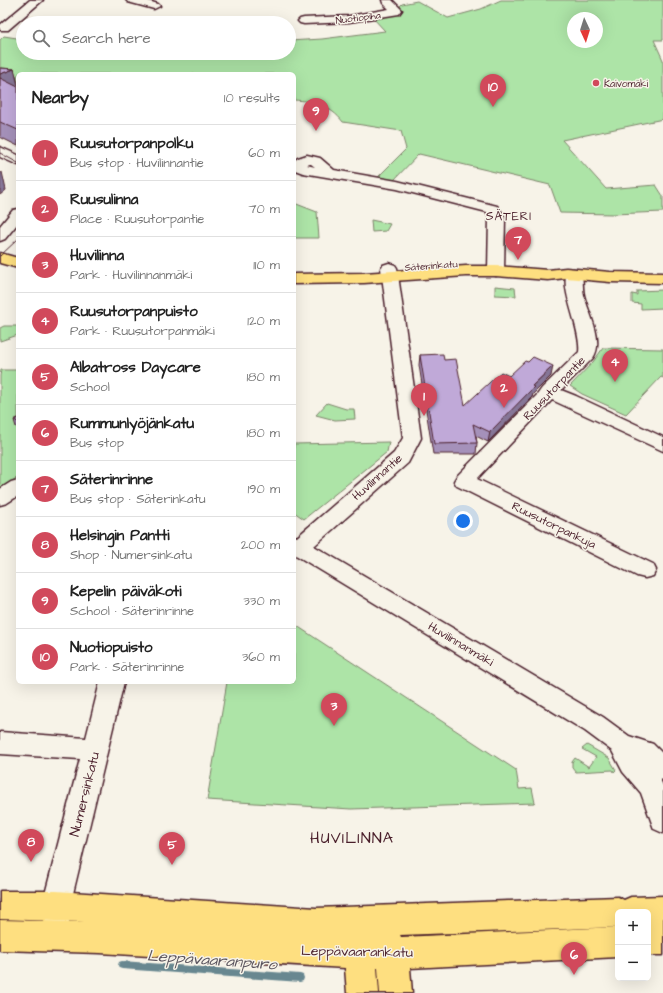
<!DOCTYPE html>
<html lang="en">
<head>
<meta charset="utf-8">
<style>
  body { margin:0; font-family:"Architects Daughter",sans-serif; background:#f6f6f6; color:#222 }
  .controls { position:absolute; right:12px; bottom:12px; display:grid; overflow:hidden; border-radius:6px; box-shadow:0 4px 16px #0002 }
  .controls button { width:36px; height:36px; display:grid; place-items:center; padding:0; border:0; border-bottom:1px solid #e0e0e0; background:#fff; color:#222; font:20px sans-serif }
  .compass { position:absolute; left:567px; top:12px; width:36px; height:36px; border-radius:50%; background:#fff; box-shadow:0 4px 16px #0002; rotate:176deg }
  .you { position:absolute; left:463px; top:521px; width:14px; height:14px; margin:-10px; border:3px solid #fff; border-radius:50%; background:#1a73e8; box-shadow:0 0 0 6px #1a73e833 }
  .badge { display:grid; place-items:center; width:26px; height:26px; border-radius:50%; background:#d1495b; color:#fff; font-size:13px; font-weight:700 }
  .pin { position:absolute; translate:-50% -33px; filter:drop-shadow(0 1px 2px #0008) }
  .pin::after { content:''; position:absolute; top:21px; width:14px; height:12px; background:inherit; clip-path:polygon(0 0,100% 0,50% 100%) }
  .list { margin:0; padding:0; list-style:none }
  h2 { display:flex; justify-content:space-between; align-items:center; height:52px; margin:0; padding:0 16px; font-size:17px }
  h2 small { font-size:13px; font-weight:400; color:#767676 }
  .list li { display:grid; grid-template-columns:26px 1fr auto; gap:12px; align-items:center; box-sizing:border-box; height:56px; padding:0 16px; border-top:1px solid #e0e0e0 }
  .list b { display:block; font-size:15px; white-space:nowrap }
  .list p { margin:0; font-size:13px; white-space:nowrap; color:#767676 }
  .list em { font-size:13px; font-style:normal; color:#767676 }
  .icon { flex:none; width:22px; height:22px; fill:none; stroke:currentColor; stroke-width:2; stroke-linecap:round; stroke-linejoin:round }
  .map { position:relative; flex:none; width:663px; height:993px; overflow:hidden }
  .search { position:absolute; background:#fff; box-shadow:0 4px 16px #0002; left:16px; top:16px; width:280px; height:44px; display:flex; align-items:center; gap:10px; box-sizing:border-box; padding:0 14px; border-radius:22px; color:#767676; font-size:15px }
  .panel { position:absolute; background:#fff; box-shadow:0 4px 16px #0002; left:16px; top:72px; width:280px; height:612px; border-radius:6px }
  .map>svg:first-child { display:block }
  .green { fill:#ade4a7; stroke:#7c8269; fill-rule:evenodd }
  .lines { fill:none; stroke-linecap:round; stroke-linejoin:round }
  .stream { fill:#678790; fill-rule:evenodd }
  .minor-casing { stroke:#4a1f2b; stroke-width:3 }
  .major-casing { stroke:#4a1f2b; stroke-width:3 }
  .minor { fill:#f7f3e8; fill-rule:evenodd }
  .major { fill:#fedf80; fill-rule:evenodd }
  .tram { stroke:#4a1f2b; stroke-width:1 }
  .wall { fill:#a591ba; stroke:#4a1f2b }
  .shaded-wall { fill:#867697; stroke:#4a1f2b }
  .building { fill:#c0a9d8; stroke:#4a1f2b }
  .poi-dot { fill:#d1495b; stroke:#f7f3e8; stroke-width:1.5 }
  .labels { text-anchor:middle; stroke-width:3; stroke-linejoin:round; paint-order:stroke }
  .far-street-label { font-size:10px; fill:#4a1f2b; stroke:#f7f3e8 }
  .far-poi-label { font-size:10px; fill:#4a1f2b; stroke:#f7f3e8; text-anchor:start }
  .far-quarter-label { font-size:12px; letter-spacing:1px; fill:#4a1f2b; stroke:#f7f3e8 }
  .street-label { font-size:12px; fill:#4a1f2b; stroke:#f7f3e8 }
  .near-street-label { font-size:14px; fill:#4a1f2b; stroke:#f7f3e8 }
  .near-neighbourhood-label { font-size:16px; letter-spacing:1px; fill:#4a1f2b; stroke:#f7f3e8 }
  .near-water-label { font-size:16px; font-style:italic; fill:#59535d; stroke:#f7f3e8 }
</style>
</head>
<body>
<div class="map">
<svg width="663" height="993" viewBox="0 0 663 993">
  <rect width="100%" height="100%" fill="#f7f3e8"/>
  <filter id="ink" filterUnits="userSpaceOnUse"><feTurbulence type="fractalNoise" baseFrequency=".025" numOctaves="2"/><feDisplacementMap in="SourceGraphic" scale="8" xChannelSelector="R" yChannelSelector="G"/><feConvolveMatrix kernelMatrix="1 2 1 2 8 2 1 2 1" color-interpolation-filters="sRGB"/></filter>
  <g filter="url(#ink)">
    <path class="green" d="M 501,0 L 663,0 L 663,40 L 654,40 L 663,60 L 663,119 L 562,140 L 606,189 L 656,185 L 663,196 L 663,212 L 613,214 L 560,213 L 550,185 L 419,154 L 392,182 L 377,178 L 406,149 L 401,131 L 343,122 C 331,106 313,101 294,100 L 294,74 L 18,74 L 18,82 L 0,82 L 0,40 L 4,36 L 23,39 L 23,53 L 128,53 L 158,57 L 165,53 L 289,53 L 289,41 L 322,39 L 385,31 L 373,18 L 401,12 L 402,10 L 400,6 L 402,4 L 417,1 L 448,18 L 481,9 ZM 573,18 L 597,18 L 597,42 L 573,42 Z
      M 294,203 L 317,212 L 319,238 L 294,238 Z
      M 371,220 L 390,224 L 386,231 L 372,232 Z
      M 495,286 L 515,288 L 516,296 L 495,295 Z
      M 663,290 L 663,308 L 641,309 L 641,304 L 632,303 L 632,294 L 637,295 L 637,291 Z
      M 4,326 L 18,326 L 18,335 L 0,341 L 0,328 Z
      M 603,348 L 663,349 L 663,378 L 661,377 L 626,414 L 582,394 L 570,386 L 593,362 Z
      M 1,370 L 18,370 L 18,477 L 0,489 L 0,376 Z
      M 327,403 L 346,409 L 354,409 L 355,419 L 335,420 L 316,415 Z
      M 389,442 L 387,452 L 304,519 L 294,512 L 294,444 Z
      M 294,624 L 516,770 L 519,789 L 532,788 L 535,803 L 351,809 L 207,800 L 227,682 L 294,682 Z
      M 587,745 L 609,758 L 616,770 L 614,772 L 613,770 L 576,772 L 572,767 L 572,762 L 575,758 L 589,767 L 596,757 L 582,749 Z"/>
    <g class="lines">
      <path class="stream" d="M 122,961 L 300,974 L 303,975 L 304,978 L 303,981 L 300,982 L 122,969 L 119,968 L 118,965 L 119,962 Z"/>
      <defs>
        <path id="minor" d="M 30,0 L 43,0 L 8,30 L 0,30 L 0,25 Z
          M 126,0 L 145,0 L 158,4 L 160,6 L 154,9 L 128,2 Z
          M 382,0 L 392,0 L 402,10 L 399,14 L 349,22 L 304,24 L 300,23 L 298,21 L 300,19 L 304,18 L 349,16 L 389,9 L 383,3 Z
          M 0,147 L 18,155 L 18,165 L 0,157 Z
          M 307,155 L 320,158 L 334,170 L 397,181 L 497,206 L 505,217 L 504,271 L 502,274 L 496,276 L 490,274 L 488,271 L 489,217 L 487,212 L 397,189 L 303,173 L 295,170 L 294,161 L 298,158 ZM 310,164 L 311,164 L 315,167 L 307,165 Z
          M 18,209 L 18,223 L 5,239 L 0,241 L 0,226 L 13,210 Z
          M 389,263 L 395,265 L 397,268 L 421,438 L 408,463 L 314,546 L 603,717 L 629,736 L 653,744 L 663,754 L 663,780 L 660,779 L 663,786 L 663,833 L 654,829 L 641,793 L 623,772 L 612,751 L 585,731 L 294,554 L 294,536 L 297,537 L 394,453 L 403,438 L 381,268 L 383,265 Z
          M 574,269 L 580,271 C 584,277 582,287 584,295 C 588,313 605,340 593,358 L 561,390 L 576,396 L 663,437 L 663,451 L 552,400 L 477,479 L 653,564 L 656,570 L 653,576 L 645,578 L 637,576 L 457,486 L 454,481 L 457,476 L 537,395 L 542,388 L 579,352 C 582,330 558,286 568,271 Z
          M 18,480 L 18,496 L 7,503 L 0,505 L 0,489 L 11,482 Z
          M 100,682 L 124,682 L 70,906 L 71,917 L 67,926 L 57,930 L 47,926 L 43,917 L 42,906 L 80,759 L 0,754 L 0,732 L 86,738 Z"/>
        <path id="major" d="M 0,253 L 18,258 L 18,268 L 0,263 Z
          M 466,266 L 496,266 L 548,270 L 566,268 L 610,272 L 663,273 L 663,283 L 610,282 L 566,278 L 548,280 L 496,276 L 466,276 L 364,283 L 294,284 L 294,274 L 364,273 Z
          M 0,891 L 56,891 L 316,908 L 618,897 L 624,900 L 631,897 L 663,896 L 663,955 L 648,955 L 648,912 L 618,912 L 618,927 L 400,935 L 401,937 L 618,927 L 618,957 L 410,968 L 412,993 L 380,993 L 378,968 L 377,968 L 379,993 L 347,993 L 345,968 L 100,953 L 0,950 L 0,920 L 84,922 L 0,919 Z"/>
      </defs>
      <use href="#minor" class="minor-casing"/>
      <use href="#major" class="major-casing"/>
      <use href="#minor" class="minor"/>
      <use href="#major" class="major"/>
      <path class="tram" d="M 0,153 L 18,163
        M 0,256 L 18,239"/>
    </g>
    <path class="wall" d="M 0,68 L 14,69 L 18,85 L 16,85 L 18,87 L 18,146 L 0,137 Z
      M 420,355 L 444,360 L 465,405 L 509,376 L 551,376 L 533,394 L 532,397 L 488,442 L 476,436 L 477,443 L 476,454 L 433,454 L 419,365 Z
      M 18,418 L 18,428 L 16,427 L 14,420 Z"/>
    <path class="shaded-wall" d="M 14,69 L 18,85 L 0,92 L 0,74 Z
      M 2,172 L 6,190 L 0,195 L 0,174 Z
      M 553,366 L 551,376 L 533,394 L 532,397 L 488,442 L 490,432 L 532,386 Z"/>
    <path class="building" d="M 0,68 L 14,69 L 0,74 Z
      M 0,78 L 18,87 L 18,130 L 0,122 Z
      M 443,354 L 444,360 L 456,359 L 465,405 L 501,372 L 509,376 L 525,361 L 528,362 L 533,357 L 553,366 L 532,386 L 534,387 L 490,432 L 473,424 L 477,443 L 434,444 L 420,355 Z
      M 18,418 L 18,422 L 14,420 Z"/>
  </g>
  <circle class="poi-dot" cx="596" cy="83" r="4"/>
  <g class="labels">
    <g class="far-street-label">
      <text transform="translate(358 17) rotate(-7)" y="4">Nuotiopiha</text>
      <text transform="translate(431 265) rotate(-4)" y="4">Säterinkatu</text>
    </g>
    <g class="far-poi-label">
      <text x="604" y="87">Kaivomäki</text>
    </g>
    <g class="far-quarter-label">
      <text x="509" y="220">SÄTERI</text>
    </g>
    <g class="street-label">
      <text transform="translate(554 388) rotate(-46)" y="4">Ruusutorpantie</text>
      <text transform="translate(377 477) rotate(-42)" y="4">Huvilinnantie</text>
      <text transform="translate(554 525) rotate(26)" y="4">Ruusutorpankuja</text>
      <text transform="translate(461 644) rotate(31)" y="4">Huvilinnanmäki</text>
    </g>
    <g class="near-street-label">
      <text transform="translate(84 794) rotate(-76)" y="5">Numersinkatu</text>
      <text transform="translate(357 951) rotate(1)" y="5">Leppävaarankatu</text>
    </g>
    <g class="near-neighbourhood-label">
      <text x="352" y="843">HUVILINNA</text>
    </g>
    <g class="near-water-label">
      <text transform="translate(212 959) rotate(4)" y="6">Leppävaaranpuro</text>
    </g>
  </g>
</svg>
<div class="controls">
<button>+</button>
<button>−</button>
</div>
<svg class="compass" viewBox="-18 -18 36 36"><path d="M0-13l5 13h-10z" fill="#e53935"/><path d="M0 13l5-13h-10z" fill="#767676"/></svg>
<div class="you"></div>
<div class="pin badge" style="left:424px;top:416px">1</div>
<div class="pin badge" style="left:504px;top:408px">2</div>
<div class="pin badge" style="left:334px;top:726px">3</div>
<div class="pin badge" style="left:615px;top:382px">4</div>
<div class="pin badge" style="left:172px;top:865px">5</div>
<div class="pin badge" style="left:574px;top:975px">6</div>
<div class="pin badge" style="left:518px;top:260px">7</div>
<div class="pin badge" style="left:31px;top:862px">8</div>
<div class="pin badge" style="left:316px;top:131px">9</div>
<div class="pin badge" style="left:493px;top:107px">10</div>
<div class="search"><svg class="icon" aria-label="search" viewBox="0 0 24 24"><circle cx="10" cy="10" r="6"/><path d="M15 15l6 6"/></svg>Search here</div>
<section class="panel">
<h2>Nearby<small>10 results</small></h2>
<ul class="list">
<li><span class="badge">1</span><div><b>Ruusutorpanpolku</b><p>Bus stop · Huvilinnantie</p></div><em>60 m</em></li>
<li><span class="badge">2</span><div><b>Ruusulinna</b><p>Place · Ruusutorpantie</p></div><em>70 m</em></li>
<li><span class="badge">3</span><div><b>Huvilinna</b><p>Park · Huvilinnanmäki</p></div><em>110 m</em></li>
<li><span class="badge">4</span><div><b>Ruusutorpanpuisto</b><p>Park · Ruusutorpanmäki</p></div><em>120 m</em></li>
<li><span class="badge">5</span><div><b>Albatross Daycare</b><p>School</p></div><em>180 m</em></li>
<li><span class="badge">6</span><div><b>Rummunlyöjänkatu</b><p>Bus stop</p></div><em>180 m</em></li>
<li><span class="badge">7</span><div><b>Säterinrinne</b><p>Bus stop · Säterinkatu</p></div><em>190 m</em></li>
<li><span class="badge">8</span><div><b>Helsingin Pantti</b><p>Shop · Numersinkatu</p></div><em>200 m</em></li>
<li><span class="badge">9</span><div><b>Kepelin päiväkoti</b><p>School · Säterinrinne</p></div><em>330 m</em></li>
<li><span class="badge">10</span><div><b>Nuotiopuisto</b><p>Park · Säterinrinne</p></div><em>360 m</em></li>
</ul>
</section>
</div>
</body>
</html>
